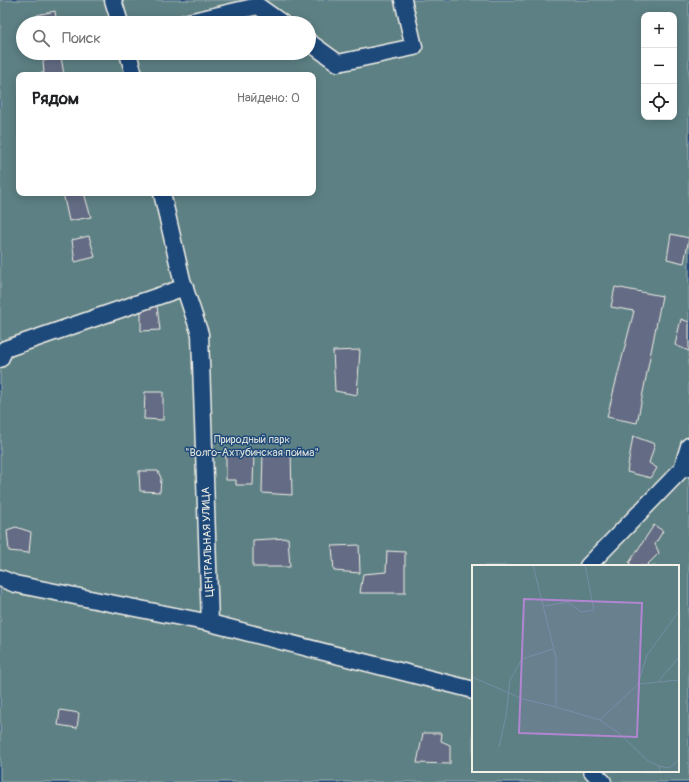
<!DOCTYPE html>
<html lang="ru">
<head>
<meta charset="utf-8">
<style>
  body { margin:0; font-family:Pangolin,sans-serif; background:#f6f6f6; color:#202124 }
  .controls { position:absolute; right:12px; top:12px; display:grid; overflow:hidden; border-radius:8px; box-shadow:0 2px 10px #0003 }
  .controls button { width:36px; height:36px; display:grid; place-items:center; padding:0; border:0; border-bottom:1px solid #e0e0e0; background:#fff; color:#202124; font:20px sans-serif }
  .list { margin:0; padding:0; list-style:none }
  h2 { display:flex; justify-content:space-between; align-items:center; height:52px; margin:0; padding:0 16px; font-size:17px }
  h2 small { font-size:13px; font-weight:400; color:#757577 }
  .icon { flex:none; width:22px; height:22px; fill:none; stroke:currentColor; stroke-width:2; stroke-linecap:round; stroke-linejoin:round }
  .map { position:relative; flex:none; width:689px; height:782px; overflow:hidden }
  .search { position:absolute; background:#fff; box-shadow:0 2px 10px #0003; left:16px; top:16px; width:300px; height:44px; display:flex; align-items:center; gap:10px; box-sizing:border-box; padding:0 14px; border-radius:22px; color:#757577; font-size:15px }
  .panel { position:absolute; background:#fff; box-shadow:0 2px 10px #0003; left:16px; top:72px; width:300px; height:124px; border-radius:8px }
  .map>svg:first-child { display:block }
  .green { fill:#5d8084; stroke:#a8b8b6; fill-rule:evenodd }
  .building { fill:#636c84; stroke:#f4f1e8 }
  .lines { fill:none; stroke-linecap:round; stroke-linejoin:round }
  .minor-casing { stroke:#f4f1e8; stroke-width:19 }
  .minor { stroke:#1f4a7a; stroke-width:16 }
  .labels { text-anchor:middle; stroke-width:3; stroke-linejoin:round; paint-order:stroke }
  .park-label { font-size:11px; fill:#dde0d9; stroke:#1f4a7a }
  .street-label { font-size:11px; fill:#f4f1e8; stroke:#1f4a7a }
  .inset-road { fill:none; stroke:#748da6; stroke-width:1 }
  .view { fill:#b185d1; fill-opacity:0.15; stroke:#b185d1; stroke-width:2 }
  .inset-edge { fill:none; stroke:#f4f1e8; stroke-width:2 }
</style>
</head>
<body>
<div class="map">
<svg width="689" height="782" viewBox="0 0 689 782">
  <rect width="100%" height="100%" fill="#1f4a7a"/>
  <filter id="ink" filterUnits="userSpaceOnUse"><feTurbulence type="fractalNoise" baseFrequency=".025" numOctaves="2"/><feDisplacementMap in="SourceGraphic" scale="8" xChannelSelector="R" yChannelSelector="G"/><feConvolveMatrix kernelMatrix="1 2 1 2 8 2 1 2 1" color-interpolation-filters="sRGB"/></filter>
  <g filter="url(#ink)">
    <path class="green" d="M 0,0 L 689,0 L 689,782 L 0,782 ZM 644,15 L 674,15 L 674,117 L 644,117 ZM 23,23 L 309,23 L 309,53 L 23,53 ZM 19,75 L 313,75 L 313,193 L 19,193 ZM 473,566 L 678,566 L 678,771 L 473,771 Z"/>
    <path class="building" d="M 55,11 L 56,18 L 64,19 L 65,23 L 37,23 L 37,15 Z
      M 61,57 L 64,75 L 40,75 L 39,73 L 44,73 L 43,61 Z
      M 63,193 L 84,193 L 91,217 L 69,221 Z
      M 671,234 L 689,238 L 684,263 L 667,259 Z
      M 89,236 L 95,257 L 75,262 L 72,240 Z
      M 615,287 L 662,296 L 637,423 L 607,417 L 634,311 L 611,307 Z
      M 141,306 L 157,306 L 160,330 L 141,331 Z
      M 681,319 L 689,322 L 689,351 L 675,345 Z
      M 360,350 L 357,395 L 335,391 L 333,351 Z
      M 145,392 L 163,392 L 163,420 L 144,419 Z
      M 633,436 L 655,444 L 649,463 L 657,468 L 651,478 L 627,472 Z
      M 291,451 L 292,495 L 262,493 L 263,453 Z
      M 254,453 L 253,485 L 236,485 L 236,480 L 226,480 L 226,455 Z
      M 139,471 L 158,471 L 161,478 L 160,492 L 140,491 Z
      M 654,525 L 663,531 L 655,544 L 659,553 L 646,566 L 633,566 L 629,563 Z
      M 16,527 L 31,532 L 29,553 L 9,551 L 7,530 Z
      M 288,538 L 290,567 L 253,567 L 253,540 Z
      M 359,545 L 360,573 L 334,571 L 332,546 Z
      M 387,551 L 405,552 L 405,593 L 360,593 L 363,574 L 386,572 Z
      M 60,710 L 79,713 L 77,728 L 58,725 Z
      M 423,733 L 442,733 L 441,741 L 450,745 L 450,764 L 417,763 Z"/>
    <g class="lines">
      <defs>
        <path id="minor" d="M 113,0 L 120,23
          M 184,23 L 258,6 L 282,23
          M 309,42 L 338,63 L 414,47 L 403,0
          M 128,53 L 134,75
          M 162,193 L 182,280 L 200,334 L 210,623 L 470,689 L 473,691
          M 0,359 L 5,349 L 185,287
          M 682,469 L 689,446
          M 588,566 L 682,469 L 689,468
          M 0,578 L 15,584 L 210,623
          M 592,771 L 603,782"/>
      </defs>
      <use href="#minor" class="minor-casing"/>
      <use href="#minor" class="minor"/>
    </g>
  </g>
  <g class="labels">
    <g class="park-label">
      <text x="252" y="443">Природный парк<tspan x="252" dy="13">"Волго-Ахтубинская пойма"</tspan></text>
    </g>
    <g class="street-label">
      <text transform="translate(207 542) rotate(-92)" y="4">ЦЕНТРАЛЬНАЯ УЛИЦА</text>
    </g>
  </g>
  <g transform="translate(472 565)">
    <rect width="207" height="207" fill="#1f4a7a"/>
    <path d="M 0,0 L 207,0 L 207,207 L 0,207 Z" fill="#5d8084"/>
    <path class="inset-road" d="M 61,0 L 84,93 L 84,142 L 128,155 L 148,169 L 176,196 L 187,201 L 188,207M 73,41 L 96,37 L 109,47 L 122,45 L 113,0M 0,112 L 51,134 L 84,142M 186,117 L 207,92M 166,119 L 175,90 L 207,46M 128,155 L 166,119 L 207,115M 27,182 L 34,151 L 38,115 L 50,94 L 81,84M 187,201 L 197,203 L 207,195"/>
    <path class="view" d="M 52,34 L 170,38 L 165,172 L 47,168 Z"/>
    <rect width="207" height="207" class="inset-edge"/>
  </g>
</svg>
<div class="controls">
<button>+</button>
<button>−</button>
<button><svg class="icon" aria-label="locate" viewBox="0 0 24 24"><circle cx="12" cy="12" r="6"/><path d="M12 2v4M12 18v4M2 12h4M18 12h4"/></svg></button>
</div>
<div class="search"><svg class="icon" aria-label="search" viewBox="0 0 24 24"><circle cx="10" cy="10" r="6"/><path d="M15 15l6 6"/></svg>Поиск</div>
<section class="panel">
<h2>Рядом<small>Найдено: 0</small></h2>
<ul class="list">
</ul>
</section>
</div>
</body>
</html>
